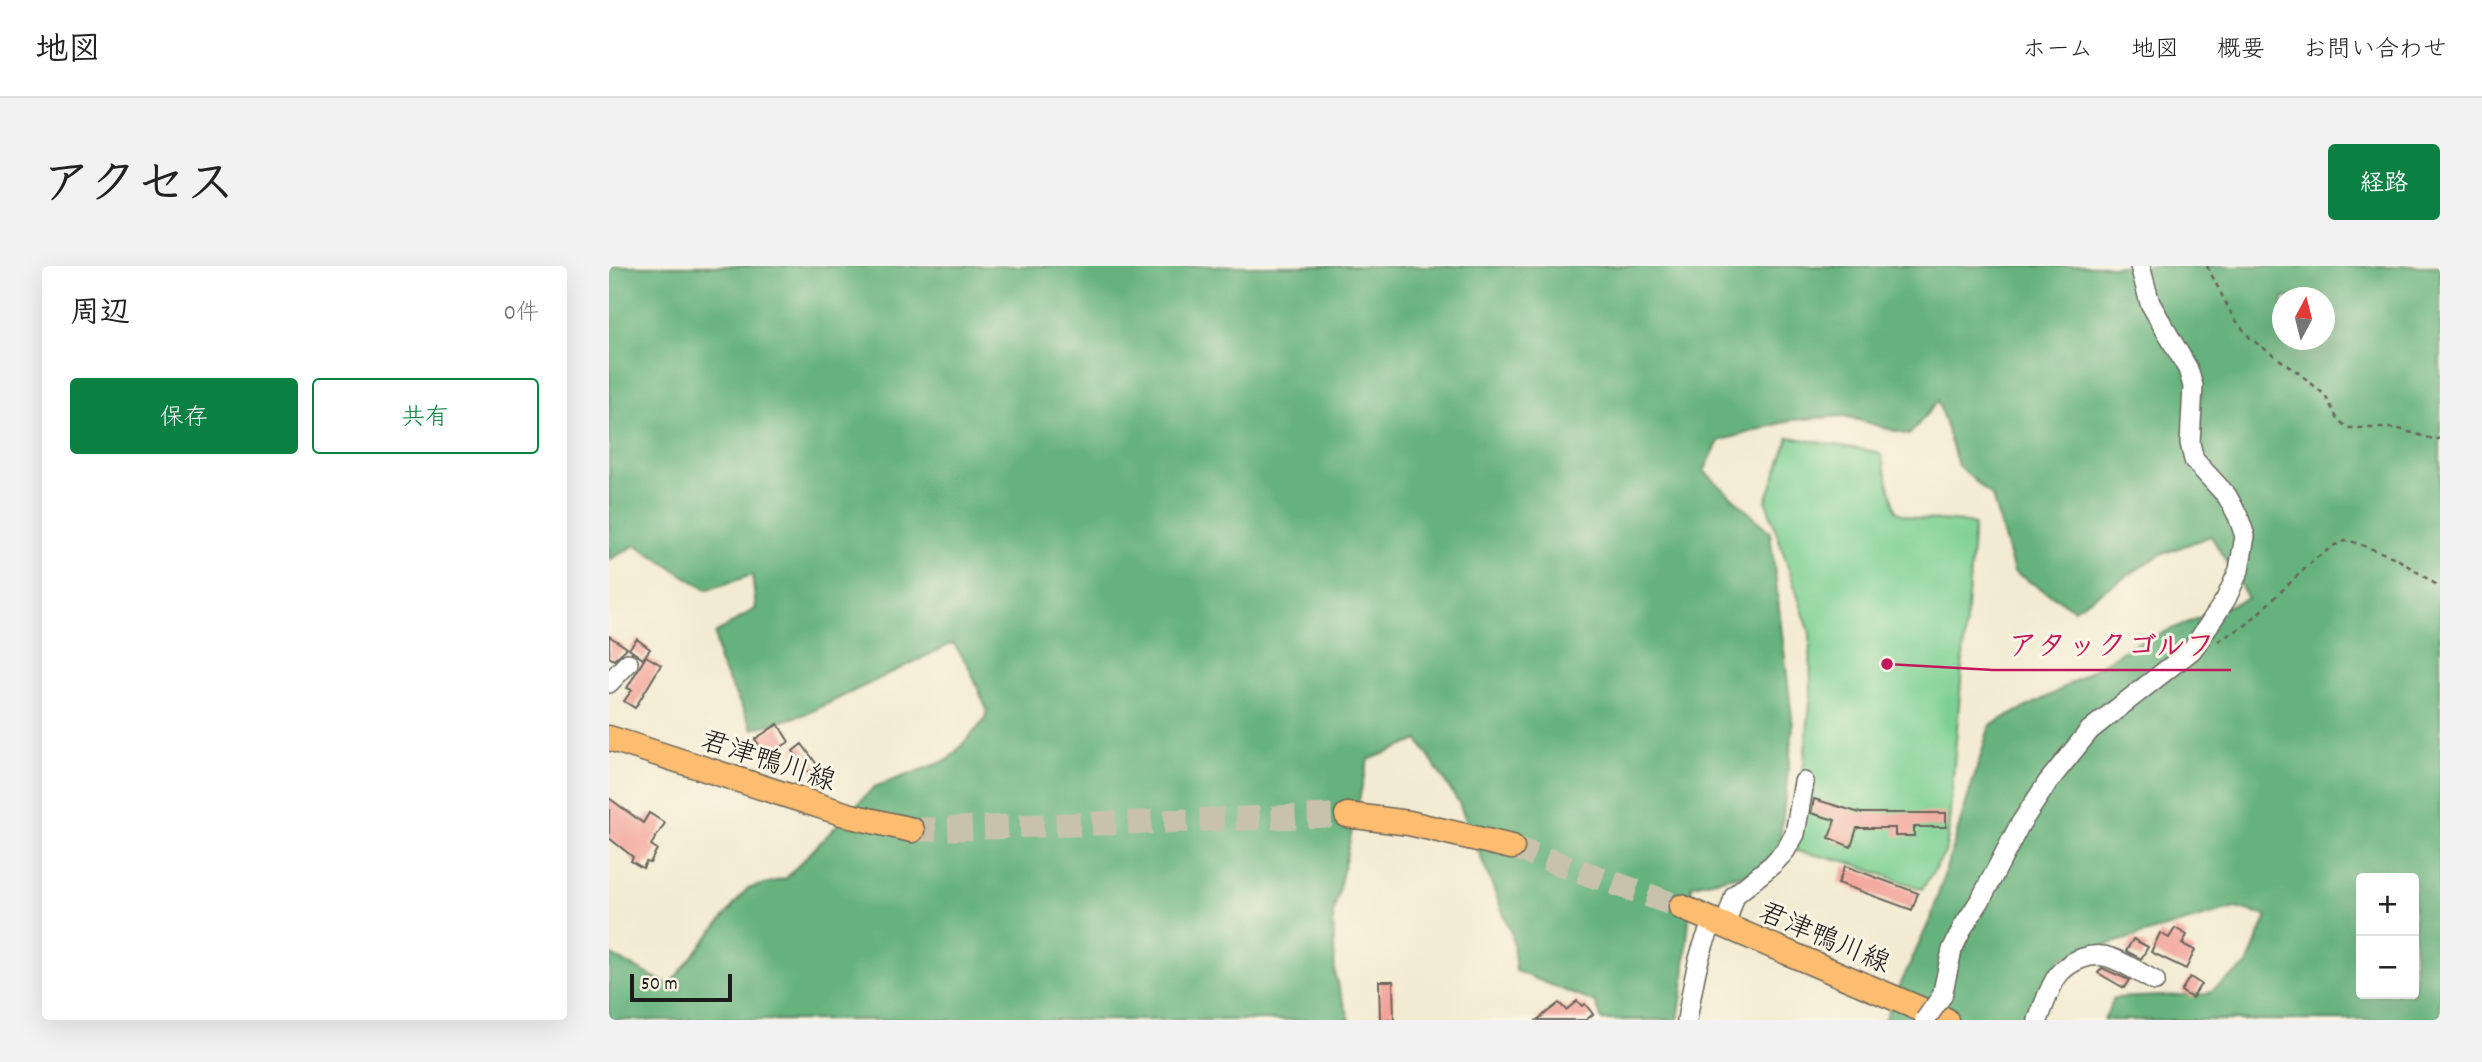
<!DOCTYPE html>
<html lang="ja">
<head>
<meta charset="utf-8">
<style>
  body { margin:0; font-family:Dekko,"Klee One",sans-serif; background:#f2f2f2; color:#222 }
  .controls { position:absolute; right:21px; bottom:21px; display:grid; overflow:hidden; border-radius:7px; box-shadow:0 7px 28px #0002 }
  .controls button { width:63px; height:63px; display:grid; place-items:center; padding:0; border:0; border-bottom:2px solid #e0e0e0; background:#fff; color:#222; font:35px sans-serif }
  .compass { position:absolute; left:1663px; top:21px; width:63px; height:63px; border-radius:50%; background:#fff; box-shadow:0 7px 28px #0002; rotate:7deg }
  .scale { position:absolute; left:21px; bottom:18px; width:102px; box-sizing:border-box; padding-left:7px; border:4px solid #1c1c1c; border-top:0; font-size:19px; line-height:24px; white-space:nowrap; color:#1c1c1c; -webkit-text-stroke:5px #fcf5e5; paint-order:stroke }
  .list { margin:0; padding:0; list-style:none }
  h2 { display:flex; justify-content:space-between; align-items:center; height:91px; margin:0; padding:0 28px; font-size:30px }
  h2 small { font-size:23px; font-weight:400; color:#767676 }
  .actions { display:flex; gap:14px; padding:21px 28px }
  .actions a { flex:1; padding:16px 0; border:2px solid #0b8043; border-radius:7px; text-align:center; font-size:24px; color:#0b8043 }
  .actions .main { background:#0b8043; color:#fff }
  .map { position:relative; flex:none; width:1831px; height:754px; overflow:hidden; border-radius:7px }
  header { display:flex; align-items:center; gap:42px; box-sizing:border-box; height:98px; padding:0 35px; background:#fff; border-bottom:2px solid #e0e0e0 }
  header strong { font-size:33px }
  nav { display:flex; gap:38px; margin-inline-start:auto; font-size:24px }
  .intro { display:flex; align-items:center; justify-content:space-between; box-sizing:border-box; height:168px; padding:0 42px }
  h1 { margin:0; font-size:49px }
  .button { padding:18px 32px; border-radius:7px; background:#0b8043; color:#fff; font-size:24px; font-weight:700 }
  main { display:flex; gap:42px; padding:0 42px }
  aside { flex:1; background:#fff; border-radius:7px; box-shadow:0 7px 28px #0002 }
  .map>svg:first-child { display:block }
  .green { fill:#7dd093; stroke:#4c7658; stroke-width:2 }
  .forest { fill:#66b27d; stroke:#41674c; stroke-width:2; fill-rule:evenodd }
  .building { fill:#f2a399 }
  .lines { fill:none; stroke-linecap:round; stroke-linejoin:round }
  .major-tunnel { stroke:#c8c2ad; stroke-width:24; stroke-dasharray:24 12; stroke-linecap:butt }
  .minor-casing { stroke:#67645b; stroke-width:22 }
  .major-casing { stroke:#67645b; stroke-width:27 }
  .path { stroke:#67645b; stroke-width:2.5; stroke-dasharray:5 5; stroke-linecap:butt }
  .minor { stroke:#fff; stroke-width:19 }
  .major { stroke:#fcbd6f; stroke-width:24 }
  .minor-bridge-casing { stroke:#67645b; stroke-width:22; stroke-linecap:butt }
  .minor-bridge { stroke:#fff; stroke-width:19 }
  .labels { text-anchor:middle; stroke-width:6; stroke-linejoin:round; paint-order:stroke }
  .street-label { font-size:28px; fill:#1c1c1c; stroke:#fcf5e5 }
  .leader { fill:none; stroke:#c2185b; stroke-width:2.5 }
  .callout-dot { fill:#c2185b; stroke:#fcf5e5; stroke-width:2.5 }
  .callout-label { font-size:30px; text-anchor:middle; font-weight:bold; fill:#c2185b; stroke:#fcf5e5; stroke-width:6; stroke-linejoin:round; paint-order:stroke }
</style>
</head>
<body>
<header>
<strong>地図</strong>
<nav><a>ホーム</a><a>地図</a><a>概要</a><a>お問い合わせ</a></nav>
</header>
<div class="intro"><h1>アクセス</h1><a class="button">経路</a></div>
<main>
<aside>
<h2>周辺<small>0件</small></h2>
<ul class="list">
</ul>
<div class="actions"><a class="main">保存</a><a>共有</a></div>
</aside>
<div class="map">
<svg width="1831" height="754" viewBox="0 0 1831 754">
  <rect width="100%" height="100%" fill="#fcf5e5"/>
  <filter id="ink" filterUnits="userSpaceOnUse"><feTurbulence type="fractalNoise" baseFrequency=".0143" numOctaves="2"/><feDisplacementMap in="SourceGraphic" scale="14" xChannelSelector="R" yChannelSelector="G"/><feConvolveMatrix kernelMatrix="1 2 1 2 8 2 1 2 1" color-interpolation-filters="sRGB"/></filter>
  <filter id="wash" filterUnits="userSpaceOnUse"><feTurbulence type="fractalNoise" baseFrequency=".00686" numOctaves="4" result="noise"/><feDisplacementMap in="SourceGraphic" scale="28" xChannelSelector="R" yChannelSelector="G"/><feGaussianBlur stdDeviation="1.57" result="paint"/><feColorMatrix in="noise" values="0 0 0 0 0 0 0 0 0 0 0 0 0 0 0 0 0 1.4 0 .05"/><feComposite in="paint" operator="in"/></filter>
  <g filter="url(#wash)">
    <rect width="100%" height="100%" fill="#f3ebd1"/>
    <path class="green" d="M 1180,171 L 1268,186 L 1272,189 L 1287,245 C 1312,259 1339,250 1365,259 L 1339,571 L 1336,587 L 1313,623 L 1236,595 L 1187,585 L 1187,529 L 1194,506 L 1202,428 L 1201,367 L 1157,235 Z"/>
    <path class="forest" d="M 0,0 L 1831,0 L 1831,754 L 1495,754 L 1505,732 L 1598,728 L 1638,699 L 1658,650 L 1626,642 L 1451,692 L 1424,754 L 1275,754 L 1322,652 L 1381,459 L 1444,428 L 1526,378 L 1639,332 L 1602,270 L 1553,288 L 1465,343 L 1405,306 L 1383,230 L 1349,200 L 1329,135 L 1300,169 L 1236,150 L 1183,154 L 1110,175 L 1095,205 L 1161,266 L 1184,460 L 1170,585 L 1145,606 L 1083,619 L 1074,722 L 1069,754 L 993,754 L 987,737 L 907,705 L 903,669 L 850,537 L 809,474 L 759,494 L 724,649 L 726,710 L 741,754 L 0,754 L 0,688 L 60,719 L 138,623 L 177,612 L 265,521 L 339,494 L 375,455 L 378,444 L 359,399 L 344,377 L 197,448 L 144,463 L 110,396 L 106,368 L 147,342 L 143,309 L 98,324 L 27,279 L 0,294 ZM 1674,32 L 1716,32 L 1716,74 L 1674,74 ZM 1752,612 L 1805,612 L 1805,728 L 1752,728 Z"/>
    <g id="blocks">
      <path class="building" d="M 0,370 L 18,382 L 5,394 L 0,391 Z
        M 28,373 L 41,383 L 34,393 L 20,383 Z
        M 37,390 L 52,399 L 26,442 L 15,435 L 23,424 L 18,422 Z
        M 169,458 L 180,476 L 157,490 L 146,473 Z
        M 193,478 L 209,500 L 200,507 L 184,485 Z
        M 0,532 L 34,557 L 40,547 L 56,557 L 42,579 L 48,583 L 41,597 L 37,596 L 34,602 L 22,595 L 24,591 L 0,572 Z
        M 1205,533 L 1251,547 L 1337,547 L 1337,561 L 1305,561 L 1305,570 L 1286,570 L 1286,562 L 1248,562 L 1242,581 L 1220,572 L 1226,554 L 1202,547 Z
        M 1236,600 L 1309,627 L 1303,644 L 1229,617 Z
        M 1566,662 L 1578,669 L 1573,678 L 1586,684 L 1577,703 L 1542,686 L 1551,667 L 1560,672 Z
        M 1524,673 L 1539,681 L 1532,693 L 1517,685 Z
        M 1493,702 L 1520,714 L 1515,722 L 1489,707 Z
        M 1581,711 L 1592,718 L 1583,732 L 1572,725 Z
        M 770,715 L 784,715 L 785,754 L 771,754 Z
        M 968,735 L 973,740 L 976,738 L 984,748 L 977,754 L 928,754 L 950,737 L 957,744 Z"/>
    </g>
  </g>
  <g filter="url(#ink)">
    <use href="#blocks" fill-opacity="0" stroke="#67645b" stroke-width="2"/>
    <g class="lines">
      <path class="major-tunnel" d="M 303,564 L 738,549
        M 903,581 L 1072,641"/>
      <defs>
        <path id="minor" d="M 0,417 L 19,397
          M 1116,660 L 1126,629 L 1164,598 L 1176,585 L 1186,568 L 1195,516
          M 1333,730 L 1343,684 L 1354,661 L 1372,633 L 1410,560 L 1439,516 L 1481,464 L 1583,384 L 1617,333 L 1630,304 L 1636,270 L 1629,250 L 1618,230 L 1585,194 L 1581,177 L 1584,120 L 1579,103 L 1541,37 L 1531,0
          M 1078,754 C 1084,720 1088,686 1105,655
          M 1429,754 C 1435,740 1440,721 1449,709 C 1461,694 1484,685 1502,692 C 1517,697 1532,708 1546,715"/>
        <path id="major" d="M 0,472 L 242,550 L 303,564
          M 738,549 L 800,557 L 903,581
          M 1072,641 L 1337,754"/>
      </defs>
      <use href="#minor" class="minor-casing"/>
      <use href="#major" class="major-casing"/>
      <path class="path" d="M 1598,0 L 1624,51 L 1642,73 L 1691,108 L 1716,129 L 1729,154 L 1739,162 L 1787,162 L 1827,174 L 1831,172
        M 1609,375 L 1637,359 L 1707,292 L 1726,279 L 1739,274 L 1787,292 L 1831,321"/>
      <use href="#minor" class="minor"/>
      <use href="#major" class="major"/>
      <defs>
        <path id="minor-bridge" d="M 1316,754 L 1333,730"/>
      </defs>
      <use href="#minor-bridge" class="minor-bridge-casing"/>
      <use href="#minor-bridge" class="minor-bridge"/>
    </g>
  </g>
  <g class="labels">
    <g class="street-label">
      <text transform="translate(160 493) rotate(18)" y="10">君津鴨川線</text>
      <text transform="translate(1216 670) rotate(23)" y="10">君津鴨川線</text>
    </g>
  </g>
  <path class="leader" d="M1278 398L1384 404H1622"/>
  <circle class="callout-dot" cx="1278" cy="398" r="7"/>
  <g class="callout-label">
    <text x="1503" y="389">アタックゴルフ</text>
  </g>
</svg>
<div class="controls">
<button>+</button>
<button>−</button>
</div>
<svg class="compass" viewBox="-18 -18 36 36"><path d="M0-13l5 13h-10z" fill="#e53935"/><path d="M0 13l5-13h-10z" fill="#767676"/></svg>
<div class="scale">50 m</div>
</div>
</main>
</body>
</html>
